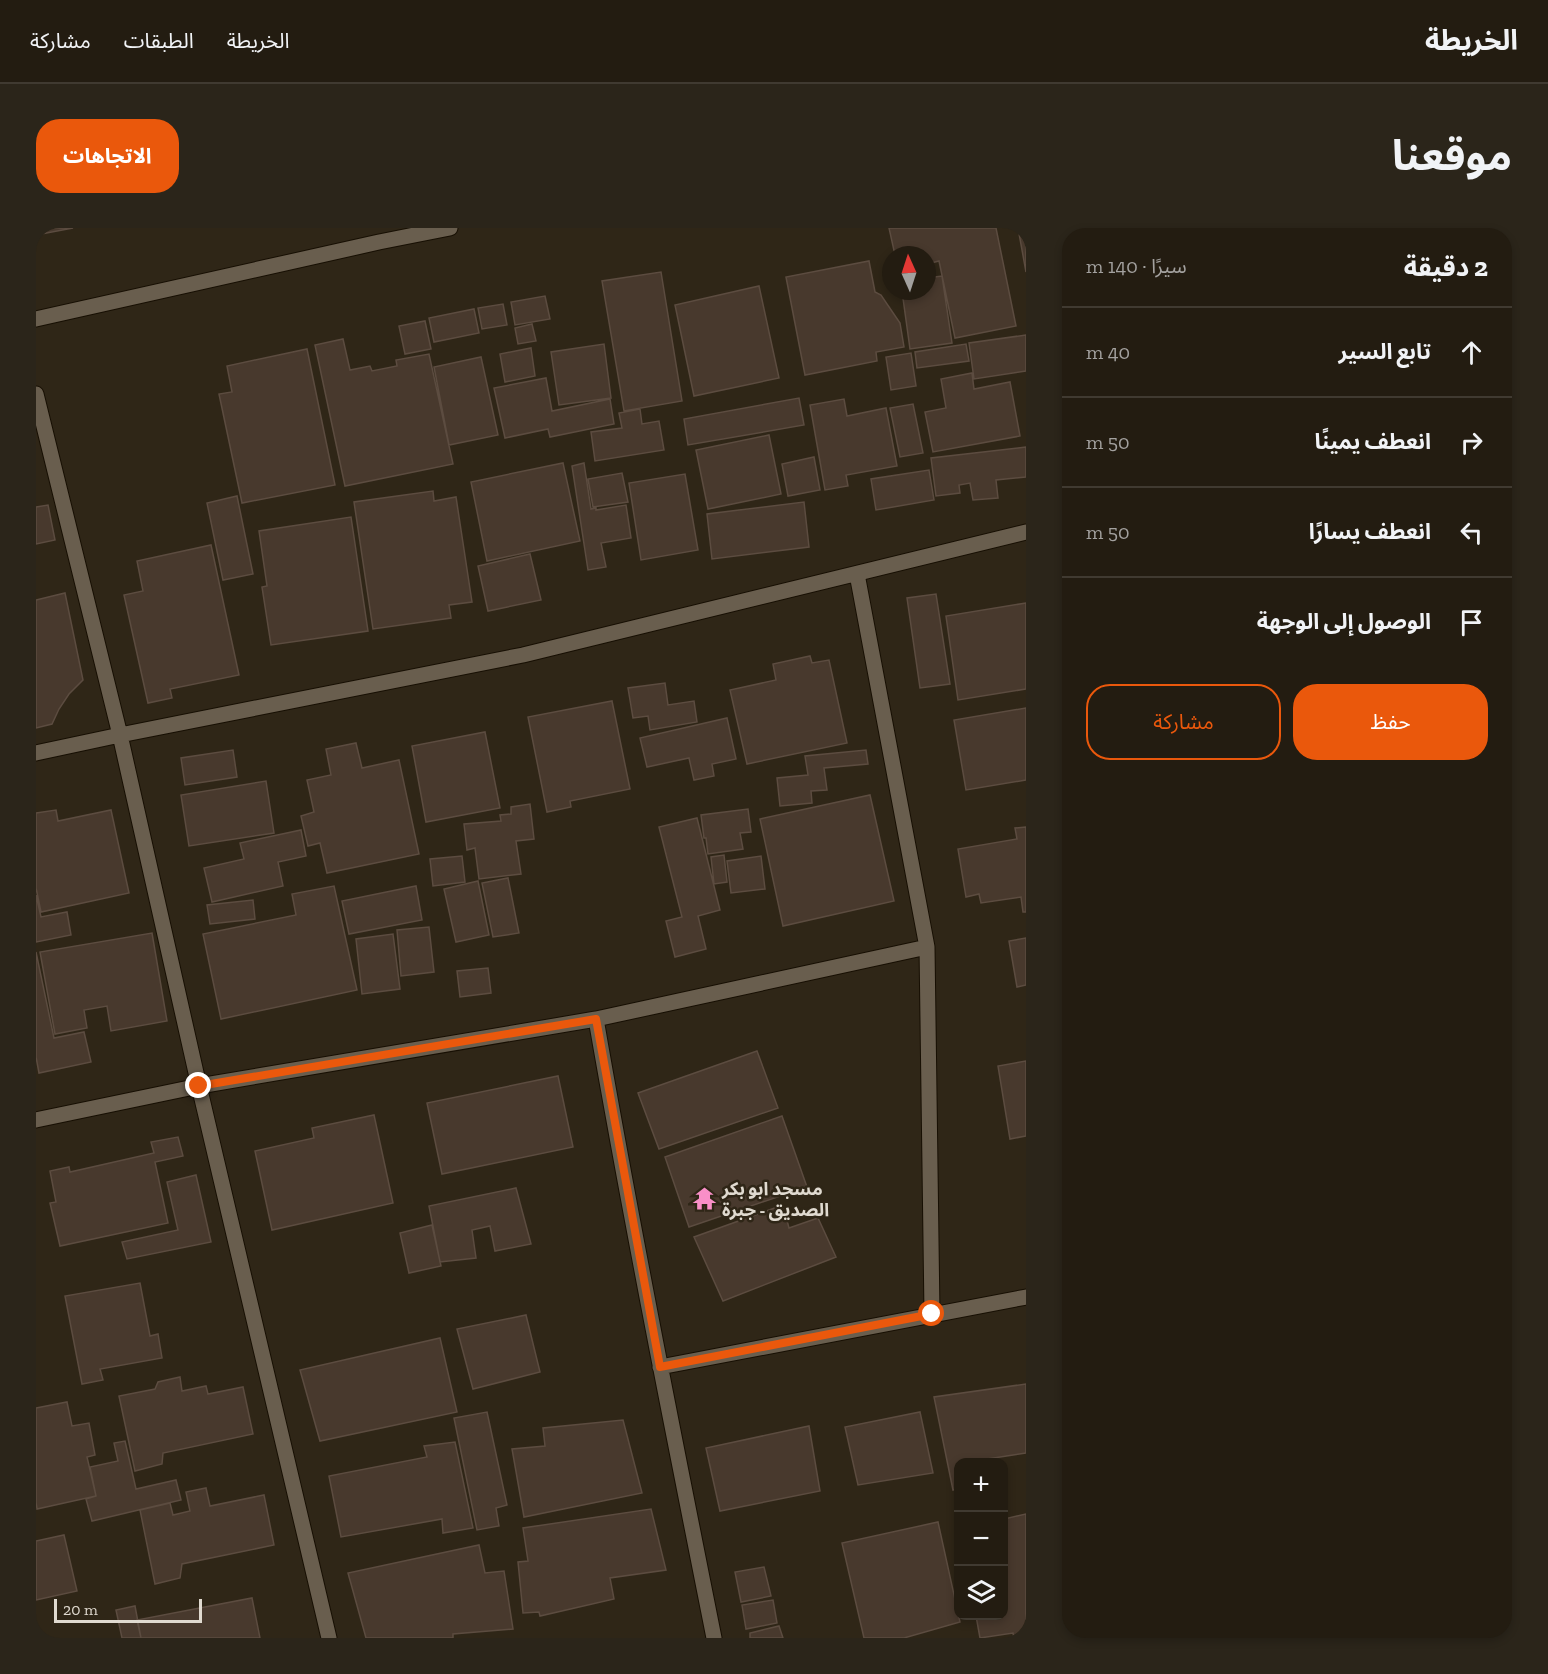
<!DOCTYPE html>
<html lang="ar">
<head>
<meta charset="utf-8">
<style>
  body { margin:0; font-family:"Zilla Slab","Noto Sans Arabic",serif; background:#2b251a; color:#f1f3f6; direction:rtl }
  .controls { position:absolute; right:18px; bottom:18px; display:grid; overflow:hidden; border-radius:12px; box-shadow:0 3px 9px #0003 }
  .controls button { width:54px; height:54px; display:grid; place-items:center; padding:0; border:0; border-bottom:2px solid #403a31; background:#231c11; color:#f1f3f6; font:30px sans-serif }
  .compass { position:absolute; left:846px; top:18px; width:54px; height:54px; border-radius:50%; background:#231c11; box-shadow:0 3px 9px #0003; rotate:357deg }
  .scale { position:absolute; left:18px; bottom:15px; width:148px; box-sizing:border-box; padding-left:6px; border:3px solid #e0dad0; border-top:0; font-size:16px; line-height:21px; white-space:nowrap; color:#e0dad0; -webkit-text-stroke:4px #2f2617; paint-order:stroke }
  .stop { position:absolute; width:18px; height:18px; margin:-14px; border:4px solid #ea580c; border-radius:50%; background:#fff }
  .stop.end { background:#ea580c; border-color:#fff; box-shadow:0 2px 6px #0008 }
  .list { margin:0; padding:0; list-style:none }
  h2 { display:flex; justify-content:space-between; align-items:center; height:78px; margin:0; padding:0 24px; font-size:26px }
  h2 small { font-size:20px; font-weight:400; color:#a3a19f }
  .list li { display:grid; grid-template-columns:39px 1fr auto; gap:18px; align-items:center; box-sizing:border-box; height:90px; padding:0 24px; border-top:2px solid #403a31 }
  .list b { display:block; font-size:22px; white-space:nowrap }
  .list em { font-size:20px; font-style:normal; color:#a3a19f }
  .actions { display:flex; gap:12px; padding:18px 24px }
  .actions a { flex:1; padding:14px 0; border:2px solid #ea580c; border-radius:24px; text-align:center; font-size:21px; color:#ea580c }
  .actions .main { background:#ea580c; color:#fff }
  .icon { flex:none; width:33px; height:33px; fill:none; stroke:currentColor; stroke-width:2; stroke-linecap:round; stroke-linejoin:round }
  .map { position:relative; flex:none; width:990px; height:1410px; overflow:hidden; direction:ltr; border-radius:24px }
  header { display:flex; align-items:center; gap:36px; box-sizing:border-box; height:84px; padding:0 30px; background:#231c11; border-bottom:2px solid #403a31 }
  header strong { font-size:28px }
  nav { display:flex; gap:33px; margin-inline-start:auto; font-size:21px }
  .intro { display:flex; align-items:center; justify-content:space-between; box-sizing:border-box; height:144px; padding:0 36px }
  h1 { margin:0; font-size:42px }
  .button { padding:15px 27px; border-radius:24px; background:#ea580c; color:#fff; font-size:21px; font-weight:700 }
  main { display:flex; gap:36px; padding:0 36px }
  aside { flex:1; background:#231c11; border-radius:24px; box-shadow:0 3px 9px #0003 }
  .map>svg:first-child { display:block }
  .building { fill:#48392d; stroke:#5c4c40; stroke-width:1.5 }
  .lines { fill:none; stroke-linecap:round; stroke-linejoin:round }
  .minor-casing { stroke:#170f03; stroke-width:17 }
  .minor { stroke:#695e4e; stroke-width:15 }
  .route { stroke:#ea580c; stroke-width:8 }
  .labels { text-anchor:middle; stroke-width:5; stroke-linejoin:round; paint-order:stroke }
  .poi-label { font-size:18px; font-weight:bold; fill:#e0dad0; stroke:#2f2617; text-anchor:start }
</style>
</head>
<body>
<header>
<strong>الخريطة</strong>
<nav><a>الخريطة</a><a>الطبقات</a><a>مشاركة</a></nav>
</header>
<div class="intro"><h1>موقعنا</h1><a class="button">الاتجاهات</a></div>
<main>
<aside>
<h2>2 دقيقة<small>سيرًا · 140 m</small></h2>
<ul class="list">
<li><svg class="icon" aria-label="ahead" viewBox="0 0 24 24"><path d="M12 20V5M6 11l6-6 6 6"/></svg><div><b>تابع السير</b></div><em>40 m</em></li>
<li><svg class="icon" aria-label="right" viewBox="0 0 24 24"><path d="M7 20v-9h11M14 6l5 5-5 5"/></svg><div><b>انعطف يمينًا</b></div><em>50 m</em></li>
<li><svg class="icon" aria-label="left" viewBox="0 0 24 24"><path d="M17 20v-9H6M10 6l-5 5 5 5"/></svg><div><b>انعطف يسارًا</b></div><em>50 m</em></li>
<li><svg class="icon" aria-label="arrive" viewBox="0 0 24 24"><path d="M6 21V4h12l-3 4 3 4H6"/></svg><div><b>الوصول إلى الوجهة</b></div></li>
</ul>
<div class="actions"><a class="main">حفظ</a><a>مشاركة</a></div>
</aside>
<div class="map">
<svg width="990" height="1410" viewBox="0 0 990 1410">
  <rect width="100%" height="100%" fill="#2f2617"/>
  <path class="building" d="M 0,0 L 37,0 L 0,7 Z
    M 853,0 L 960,0 L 980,98 L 919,110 L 903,33 L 891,36 L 891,27 L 859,27 Z
    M 982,0 L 990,0 L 990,44 Z
    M 833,33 L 839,64 L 845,67 L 864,95 L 868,119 L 840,124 L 841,133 L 769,147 L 750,49 Z
    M 625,44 L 646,173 L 588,183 L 566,53 Z
    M 906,48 L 916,115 L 874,121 L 866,63 L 891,63 L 891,50 Z
    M 723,58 L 743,150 L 658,168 L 639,77 Z
    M 509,68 L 514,91 L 479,97 L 475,74 Z
    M 467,76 L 471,97 L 446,101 L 442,80 Z
    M 438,81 L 443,105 L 398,114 L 393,90 Z
    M 389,93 L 395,121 L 369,126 L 363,98 Z
    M 496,96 L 500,113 L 482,116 L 479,100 Z
    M 990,107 L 990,143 L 938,151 L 933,115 Z
    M 307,111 L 314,142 L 334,138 L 336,143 L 361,138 L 360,132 L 393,126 L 417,236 L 309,258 L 279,117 Z
    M 568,116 L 575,170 L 523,177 L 515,124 Z
    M 930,116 L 933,133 L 881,140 L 879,124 Z
    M 495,120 L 499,148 L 469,154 L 464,126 Z
    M 271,121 L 299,257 L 206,275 L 183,166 L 196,164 L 191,138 Z
    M 875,125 L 880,158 L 855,162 L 850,129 Z
    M 445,129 L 462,207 L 413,217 L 398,139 Z
    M 936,145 L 938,161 L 974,154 L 984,208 L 897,224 L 889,184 L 910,180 L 905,151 Z
    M 510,150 L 516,183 L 574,171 L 578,196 L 514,209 L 512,201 L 469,210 L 458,160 Z
    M 763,170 L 768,197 L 652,217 L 648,191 Z
    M 808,171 L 811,188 L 850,180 L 861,238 L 810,247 L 812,258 L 789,262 L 774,177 Z
    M 877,176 L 887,225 L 864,229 L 854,180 Z
    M 604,181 L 606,196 L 623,193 L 628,222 L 559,233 L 555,204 L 586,200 L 583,185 Z
    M 733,207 L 745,266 L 672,281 L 660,222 Z
    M 990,219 L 990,249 L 960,252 L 962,270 L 937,272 L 934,255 L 923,257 L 924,265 L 900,268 L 895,230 Z
    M 778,229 L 784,262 L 752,268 L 746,236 Z
    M 527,235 L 544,313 L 451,333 L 435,254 Z
    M 548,235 L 555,281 L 560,280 L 560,282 L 590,277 L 595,310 L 565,315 L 570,339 L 552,342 L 536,238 Z
    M 893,242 L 898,272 L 840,282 L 835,251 Z
    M 586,245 L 592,274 L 557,279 L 552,251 Z
    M 649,246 L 662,322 L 605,332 L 593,255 Z
    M 397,263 L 398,273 L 420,269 L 436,374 L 413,377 L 415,390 L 337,401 L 318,274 Z
    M 201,268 L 217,346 L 187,352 L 171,275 Z
    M 768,274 L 773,319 L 676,331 L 671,286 Z
    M 12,277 L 19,312 L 0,316 L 0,279 Z
    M 315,289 L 332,403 L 235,417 L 226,359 L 231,358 L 223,303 Z
    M 175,317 L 203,447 L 134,461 L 136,470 L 112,475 L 88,367 L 107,363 L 101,333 Z
    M 494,326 L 505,372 L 452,383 L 442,338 Z
    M 29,365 L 47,452 L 33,466 L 23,481 L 16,496 L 0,500 L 0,372 Z
    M 900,366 L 914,456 L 884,460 L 871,370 Z
    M 990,375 L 990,461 L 922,472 L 910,388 Z
    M 774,428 L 776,435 L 793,432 L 811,515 L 711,536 L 694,462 L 740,452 L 737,436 Z
    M 629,455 L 632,477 L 658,473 L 661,494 L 614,502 L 612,488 L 597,490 L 592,460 Z
    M 576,473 L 594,561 L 534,573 L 535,579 L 511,584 L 492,489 Z
    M 990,480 L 990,552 L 930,562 L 918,492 Z
    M 691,490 L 700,531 L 676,536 L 678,548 L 658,552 L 653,530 L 611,539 L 604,510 Z
    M 449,504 L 464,580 L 390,594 L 376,518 Z
    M 320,515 L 326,540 L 363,532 L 383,626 L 291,645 L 284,615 L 272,618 L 265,588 L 278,584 L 271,552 L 295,547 L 290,521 Z
    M 197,522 L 201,549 L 149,557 L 145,530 Z
    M 830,522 L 832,536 L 788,540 L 791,562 L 775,563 L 776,575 L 744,578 L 741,550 L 772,547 L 769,528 Z
    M 230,553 L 238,605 L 153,618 L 145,567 Z
    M 834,567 L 858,673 L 747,698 L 724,591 Z
    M 494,576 L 498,611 L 480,613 L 485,646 L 443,651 L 439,620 L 431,622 L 428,596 L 465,593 L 464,587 L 475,586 L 475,579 Z
    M 712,581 L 715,604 L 704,605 L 707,621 L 672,626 L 670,610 L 668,610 L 665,587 Z
    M 20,582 L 22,593 L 75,582 L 93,665 L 5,684 L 0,660 L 0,585 Z
    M 661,590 L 684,682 L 662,688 L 670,721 L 639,729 L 630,693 L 646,689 L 623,599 Z
    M 990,599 L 990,684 L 987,684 L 985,669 L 945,675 L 943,666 L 930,669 L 922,621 L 981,611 L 979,600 Z
    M 265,602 L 270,628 L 242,634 L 247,658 L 176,674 L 168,640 L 208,631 L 204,615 Z
    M 688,627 L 691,654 L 678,656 L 675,629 Z
    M 426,628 L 429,654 L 397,658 L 394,631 Z
    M 725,628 L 729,661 L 695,665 L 691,633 Z
    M 472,650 L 483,705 L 457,709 L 446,655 Z
    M 442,653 L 453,707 L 420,714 L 408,661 Z
    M 298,658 L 321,762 L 185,791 L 167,706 L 260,687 L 256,666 Z
    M 380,658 L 386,692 L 313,706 L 306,673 Z
    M 0,667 L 5,689 L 31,684 L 35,707 L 0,714 Z
    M 217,672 L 219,691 L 174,696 L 171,677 Z
    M 393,699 L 398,744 L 365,748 L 361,702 Z
    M 116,705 L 131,793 L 75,803 L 71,778 L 48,782 L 51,800 L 19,806 L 4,724 Z
    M 357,706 L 364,761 L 326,766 L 320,711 Z
    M 990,710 L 990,757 L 981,759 L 973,713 Z
    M 0,724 L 18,810 L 48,804 L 55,834 L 3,845 L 0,829 Z
    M 452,740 L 455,765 L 424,769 L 421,743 Z
    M 721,823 L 742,880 L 623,921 L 602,865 Z
    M 990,833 L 990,908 L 974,911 L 962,838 Z
    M 522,848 L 537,919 L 406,946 L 391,875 Z
    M 338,887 L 357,975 L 236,1002 L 219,923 L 278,910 L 276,900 Z
    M 746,888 L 771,959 L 653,999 L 629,929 Z
    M 142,909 L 147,928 L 119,934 L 132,995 L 24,1018 L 14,975 L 20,974 L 14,943 L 33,939 L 34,944 L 118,925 L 115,914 Z
    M 160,947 L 175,1014 L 91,1031 L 86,1014 L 142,1002 L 131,954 Z
    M 480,960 L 495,1016 L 459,1023 L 454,998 L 436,1002 L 440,1030 L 404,1034 L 393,978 Z
    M 747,977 L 753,1000 L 782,990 L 800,1029 L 687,1073 L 658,1009 Z
    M 396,997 L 405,1038 L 373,1045 L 364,1005 Z
    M 104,1055 L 114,1108 L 122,1106 L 126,1130 L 64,1141 L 67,1152 L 46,1156 L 29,1068 Z
    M 490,1087 L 504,1144 L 437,1161 L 421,1101 Z
    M 404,1110 L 421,1184 L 284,1213 L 264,1142 Z
    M 144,1149 L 146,1163 L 170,1158 L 172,1166 L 207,1159 L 217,1206 L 127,1225 L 126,1236 L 99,1243 L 83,1168 L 119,1161 L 122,1154 Z
    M 990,1156 L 990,1225 L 945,1232 L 945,1234 L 922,1234 L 922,1261 L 917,1262 L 898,1169 Z
    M 31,1174 L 36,1198 L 53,1195 L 59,1227 L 51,1229 L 60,1268 L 1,1281 L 0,1274 L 0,1180 Z
    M 451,1184 L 471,1277 L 460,1280 L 463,1298 L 441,1302 L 418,1190 Z
    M 884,1184 L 897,1245 L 822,1257 L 809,1199 Z
    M 587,1192 L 606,1265 L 488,1289 L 476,1221 L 509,1218 L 507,1200 Z
    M 773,1198 L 784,1263 L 684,1283 L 670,1220 Z
    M 89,1213 L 100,1261 L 140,1252 L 145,1272 L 56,1293 L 50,1271 L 60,1268 L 54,1239 L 82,1233 L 78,1215 Z
    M 419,1214 L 437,1300 L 407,1305 L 406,1291 L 305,1309 L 293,1248 L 391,1229 L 388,1218 Z
    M 170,1260 L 174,1278 L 228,1267 L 238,1317 L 146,1336 L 144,1350 L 119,1356 L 104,1282 L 134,1275 L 137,1287 L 154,1283 L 150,1264 Z
    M 615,1281 L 630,1342 L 574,1350 L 578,1371 L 504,1388 L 503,1384 L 487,1385 L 482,1334 L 492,1333 L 487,1300 Z
    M 990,1286 L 990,1410 L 978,1410 L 977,1405 L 944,1410 L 940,1388 L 968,1388 L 968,1291 Z
    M 902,1294 L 924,1394 L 868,1410 L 828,1410 L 806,1315 Z
    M 28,1307 L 41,1363 L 0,1372 L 0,1313 Z
    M 443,1317 L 449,1345 L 468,1343 L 477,1401 L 417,1406 L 417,1410 L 330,1410 L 312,1345 Z
    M 728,1339 L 735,1368 L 705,1374 L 699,1344 Z
    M 216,1370 L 224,1410 L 105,1410 L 101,1392 Z
    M 737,1372 L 741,1395 L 710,1401 L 706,1377 Z
    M 99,1378 L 105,1410 L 86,1410 L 80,1382 Z
    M 743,1398 L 747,1410 L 714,1410 L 714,1405 Z"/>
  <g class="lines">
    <defs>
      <path id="minor" d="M 0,91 L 343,14 L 414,0
        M 0,166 L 84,507 L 163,858 L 293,1410
        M 821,346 L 891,719 L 896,1086
        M 0,525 L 84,507 L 487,427 L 990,304
        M 560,791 C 596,998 637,1204 678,1410
        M 0,892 L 163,858 L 560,791 L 891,719
        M 624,1139 L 990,1069"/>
    </defs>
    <use href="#minor" class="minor-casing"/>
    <use href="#minor" class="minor"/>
  </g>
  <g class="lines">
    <path class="route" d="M 163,858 L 560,791 L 624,1139 L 896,1086"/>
  </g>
  <defs>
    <symbol id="temple-bare" viewBox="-9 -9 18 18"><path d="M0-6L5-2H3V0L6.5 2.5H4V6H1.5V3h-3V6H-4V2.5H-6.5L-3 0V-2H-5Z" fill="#f98fc8" stroke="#2f2617" stroke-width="2.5" paint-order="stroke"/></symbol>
  </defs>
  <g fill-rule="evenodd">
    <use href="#temple-bare" x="652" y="954" width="33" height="33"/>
  </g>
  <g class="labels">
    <g class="poi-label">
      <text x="686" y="967">مسجد ابو بكر<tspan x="686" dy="21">الصديق - جبرة</tspan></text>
    </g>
  </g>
</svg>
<div class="controls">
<button>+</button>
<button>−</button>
<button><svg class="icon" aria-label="layers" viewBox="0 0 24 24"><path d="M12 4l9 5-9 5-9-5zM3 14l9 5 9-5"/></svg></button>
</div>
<svg class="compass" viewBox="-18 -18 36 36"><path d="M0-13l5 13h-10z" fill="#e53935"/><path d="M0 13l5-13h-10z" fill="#a3a19f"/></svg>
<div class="scale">20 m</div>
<div class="stop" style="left:896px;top:1086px"></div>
<div class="stop end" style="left:163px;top:858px"></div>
</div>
</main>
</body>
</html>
